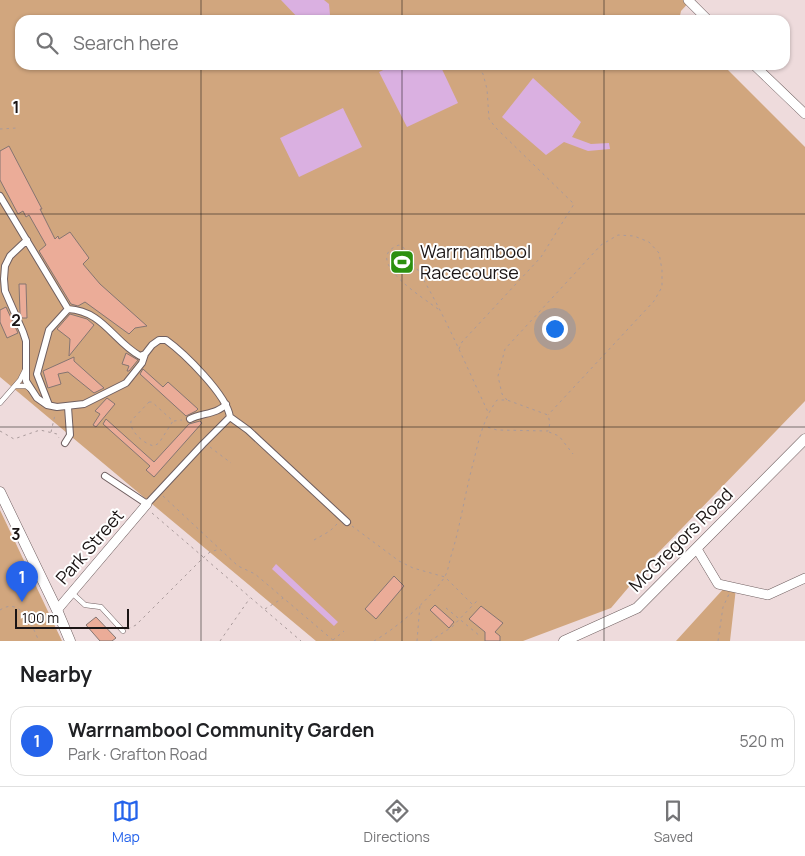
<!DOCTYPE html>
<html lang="en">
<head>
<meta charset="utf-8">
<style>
  body { margin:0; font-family:Manrope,sans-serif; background:#f2f2f2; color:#202124 }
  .scale { position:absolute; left:15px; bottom:12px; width:114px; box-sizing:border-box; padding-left:5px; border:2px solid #1b1515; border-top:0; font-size:14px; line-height:18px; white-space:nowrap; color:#1b1515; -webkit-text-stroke:4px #fff; paint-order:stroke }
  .you { position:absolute; left:554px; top:328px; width:18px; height:18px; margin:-12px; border:4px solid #fff; border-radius:50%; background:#1a73e8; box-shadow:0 0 0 8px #1a73e833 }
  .badge { display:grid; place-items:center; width:32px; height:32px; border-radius:50%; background:#2563eb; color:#fff; font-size:16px; font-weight:700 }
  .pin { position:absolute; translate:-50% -41px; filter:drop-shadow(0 1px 2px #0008) }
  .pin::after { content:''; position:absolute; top:26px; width:18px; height:15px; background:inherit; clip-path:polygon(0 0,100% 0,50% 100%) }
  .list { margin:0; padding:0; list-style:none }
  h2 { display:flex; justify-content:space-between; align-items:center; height:65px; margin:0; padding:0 20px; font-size:21px }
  h2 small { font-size:16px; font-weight:400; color:#757577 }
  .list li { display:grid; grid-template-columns:32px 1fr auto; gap:15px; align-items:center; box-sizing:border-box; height:70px; margin:0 10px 10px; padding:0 10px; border:1px solid #e0e0e0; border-radius:15px }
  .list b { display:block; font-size:19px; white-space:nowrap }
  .list p { margin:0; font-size:16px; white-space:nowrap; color:#757577 }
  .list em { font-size:16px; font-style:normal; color:#757577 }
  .icon { flex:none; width:28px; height:28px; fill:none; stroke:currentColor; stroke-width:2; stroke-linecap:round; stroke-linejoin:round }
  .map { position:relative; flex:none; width:805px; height:641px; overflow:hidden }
  .search { position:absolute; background:#fff; box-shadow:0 1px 4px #0004; left:15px; right:15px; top:15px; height:55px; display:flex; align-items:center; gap:12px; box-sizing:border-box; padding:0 18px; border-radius:15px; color:#757577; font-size:19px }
  .sheet { height:145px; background:#fff }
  nav { display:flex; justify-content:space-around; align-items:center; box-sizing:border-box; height:70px; border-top:1px solid #e0e0e0; background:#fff; font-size:14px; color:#757577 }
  nav a { display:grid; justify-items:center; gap:2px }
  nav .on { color:#2563eb }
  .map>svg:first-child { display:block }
  .green { fill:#d1a67e }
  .water { fill:#dab0e1 }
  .building { fill:#ebac98; stroke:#857571 }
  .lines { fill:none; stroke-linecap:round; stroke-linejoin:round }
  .service-casing { stroke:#6f5f60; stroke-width:5.5 }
  .pedestrian-casing { stroke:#6f5f60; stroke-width:8 }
  .minor-casing { stroke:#6f5f60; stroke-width:10 }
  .tertiary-casing { stroke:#6f5f60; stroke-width:11 }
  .path { stroke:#a99a9b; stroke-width:1; stroke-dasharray:2.5 4; stroke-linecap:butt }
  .service { stroke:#fff; stroke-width:4.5 }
  .pedestrian { stroke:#fff; stroke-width:6 }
  .minor { stroke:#fff; stroke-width:9 }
  .tertiary { stroke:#fff; stroke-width:10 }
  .grid { fill:none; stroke:#1b1515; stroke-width:1; stroke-opacity:0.55 }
  .labels { text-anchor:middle; stroke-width:4; stroke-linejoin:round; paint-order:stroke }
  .poi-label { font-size:18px; fill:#1b1515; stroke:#fff; text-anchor:start }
  .street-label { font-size:18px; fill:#1b1515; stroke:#fff }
  .grid-label { font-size:16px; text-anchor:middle; font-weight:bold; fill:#1b1515; stroke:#fff; stroke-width:4; stroke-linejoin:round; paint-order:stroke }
</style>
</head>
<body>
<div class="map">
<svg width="805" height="641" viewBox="0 0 805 641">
  <rect width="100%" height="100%" fill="#eedbdc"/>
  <path class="green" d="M 0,0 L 691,0 L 681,11 L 679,20 L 20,20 L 20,65 L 723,65 L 805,147 L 805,401 L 656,555 L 611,608 L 523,641 L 316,641 L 0,377 Z
    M 0,510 L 62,641 L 0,641 Z
    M 726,586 L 736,588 L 730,641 L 676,641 Z"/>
  <path class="water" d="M 281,0 L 324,0 L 329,4 L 330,15 L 326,20 L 300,20 Z
    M 394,65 L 440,65 L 458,103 L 407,127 L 379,72 Z
    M 533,78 L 581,122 L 572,137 L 591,144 L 609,143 L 610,149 L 588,151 L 564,142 L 546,155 L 502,117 Z
    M 343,108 L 362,147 L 299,177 L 280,138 Z
    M 276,564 L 338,622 L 334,626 L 272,569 Z"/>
  <path class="building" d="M 9,146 L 42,209 L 40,209 L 55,239 L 58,236 L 59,239 L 70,232 L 89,258 L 83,264 L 100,284 L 147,326 L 135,328 L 129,334 L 85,302 L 78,306 L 71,304 L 39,251 L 46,245 L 29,215 L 26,217 L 23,211 L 18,214 L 0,180 L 0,151 Z
    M 19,284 L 26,284 L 27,318 L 22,318 L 20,313 Z
    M 6,307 L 18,333 L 7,338 L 0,322 L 0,310 Z
    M 70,314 L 87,319 L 94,325 L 69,356 L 70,339 L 57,329 Z
    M 126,353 L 138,360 L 129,371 L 127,371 L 129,366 L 122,364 Z
    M 74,357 L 74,361 L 104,388 L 94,393 L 68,372 L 58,374 L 61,384 L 48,388 L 43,371 Z
    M 143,369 L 163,387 L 168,382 L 198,409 L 196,411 L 186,416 L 140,374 Z
    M 107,398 L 115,404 L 96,427 L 93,425 L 100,414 L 95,411 Z
    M 106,419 L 154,462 L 189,424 L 200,421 L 202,423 L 154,477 L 146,470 L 150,466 L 103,424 Z
    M 394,576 L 404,586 L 376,619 L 365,609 Z
    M 435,605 L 454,622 L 449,628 L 430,610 Z
    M 481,606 L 503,623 L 495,632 L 500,636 L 500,641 L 485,641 L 485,632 L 469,619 Z
    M 96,617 L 116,638 L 112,641 L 100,641 L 86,625 Z"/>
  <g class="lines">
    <defs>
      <path id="service" d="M 15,386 L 26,386 L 30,389
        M 0,403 L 20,380 L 25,370
        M 72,593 L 85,605 L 101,607 L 123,631"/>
      <path id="pedestrian" d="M 0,196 L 68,309 L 49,330 L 37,374 L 49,405
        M 27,240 L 10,256 L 5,266 L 4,279 L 5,291 L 23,332 L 26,341 L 26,381 L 37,398 L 47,405 L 57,407 L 84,404 L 126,383 L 142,363 L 145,354 L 152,345 L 159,340 L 166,340 C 184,353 227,395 230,417 L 248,430 L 347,522
        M 68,309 C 103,311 113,341 140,356 L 145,354
        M 190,419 C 202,413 218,414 226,404
        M 65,443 L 70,435 L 68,407
        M 105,476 L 147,504 L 203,444 L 230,417"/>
      <path id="minor" d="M 688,0 L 708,20
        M 754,65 L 805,114
        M 697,549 L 718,584 L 768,595 L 805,578
        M 57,610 L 147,504"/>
      <path id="tertiary" d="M 0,492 L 57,610 L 70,641
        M 564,641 L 637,608 L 805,439"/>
    </defs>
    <use href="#service" class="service-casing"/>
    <use href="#pedestrian" class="pedestrian-casing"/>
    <use href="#minor" class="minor-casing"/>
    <use href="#tertiary" class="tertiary-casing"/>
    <path class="path" d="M 389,20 C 404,16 415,13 429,20
      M 0,129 L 17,128
      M 438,309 C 425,299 360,259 399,245 L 403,247 C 438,298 462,357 488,412
      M 459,349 L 462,342 L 541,257 L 574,204 L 496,128 L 489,119 L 487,89 L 483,74 L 477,65
      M 507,400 L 502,394 L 498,376 L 505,349 L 601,245 L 618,235 L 634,236 L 649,242 L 659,253 L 662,270 L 662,287 L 654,301 L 548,415
      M 149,402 L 152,402 L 173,421 L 159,443 L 154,446 C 144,444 129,431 131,421 Z
      M 174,421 L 182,420
      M 0,431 L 14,439 L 40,430 L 57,434 L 59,438
      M 51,432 L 55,415
      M 549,432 L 559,436 L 573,454
      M 210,447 L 231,463
      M 163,496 L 238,566 L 255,574 L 334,641
      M 152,513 L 301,641
      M 352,526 L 399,561 L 413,568 L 445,577 L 473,605 L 477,601
      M 314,540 L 330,531 L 337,524
      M 446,608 L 480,636
      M 265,609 L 283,598
      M 0,610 C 21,596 32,626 39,641
      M 128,629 L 136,625 L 203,558 L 210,552 L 220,549
      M 333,640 L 344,631
      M 220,641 L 250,598
      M 374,641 C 398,627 428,601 444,578 C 448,572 449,563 451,556 C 461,524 465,492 474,460 C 479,438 484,418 497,400 L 507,400 L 548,415 L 550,423 L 548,431 L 497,430 L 484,426
      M 417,641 L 420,604
      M 430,641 L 452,627 L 473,605
      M 718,641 L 723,607 L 729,594"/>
    <use href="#service" class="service"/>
    <use href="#pedestrian" class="pedestrian"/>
    <use href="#minor" class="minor"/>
    <use href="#tertiary" class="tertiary"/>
  </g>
  <path class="grid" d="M 201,0 L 201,20M 402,0 L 402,20M 604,0 L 604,20M 201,65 L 201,641M 402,65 L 402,641M 604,65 L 604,641M 0,214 L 805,214M 0,427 L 805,427"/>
  <defs>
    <symbol id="stadium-square" viewBox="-11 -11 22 22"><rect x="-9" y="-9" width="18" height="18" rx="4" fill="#2c900f" stroke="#fff"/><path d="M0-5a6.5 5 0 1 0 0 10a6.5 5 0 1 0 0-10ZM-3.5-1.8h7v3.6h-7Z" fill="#fff"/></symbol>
  </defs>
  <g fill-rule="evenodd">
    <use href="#stadium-square" x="388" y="248" width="28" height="28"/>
  </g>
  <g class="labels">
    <g class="poi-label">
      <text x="420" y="258">Warrnambool<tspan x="420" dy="21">Racecourse</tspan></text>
    </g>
    <g class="street-label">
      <text transform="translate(681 540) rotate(-45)" y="6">McGregors Road</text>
      <text transform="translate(90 547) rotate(-49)" y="6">Park Street</text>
    </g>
  </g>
  <g class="grid-label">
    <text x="16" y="113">1</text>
    <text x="16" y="326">2</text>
    <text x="16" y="540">3</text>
  </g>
</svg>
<div class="scale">100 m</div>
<div class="you"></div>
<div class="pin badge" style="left:22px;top:602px">1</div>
<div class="search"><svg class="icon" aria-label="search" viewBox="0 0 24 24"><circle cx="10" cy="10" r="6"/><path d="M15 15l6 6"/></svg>Search here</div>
</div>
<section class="sheet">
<h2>Nearby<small></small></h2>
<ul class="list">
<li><span class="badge">1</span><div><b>Warrnambool Community Garden</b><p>Park · Grafton Road</p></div><em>520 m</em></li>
</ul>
</section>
<nav>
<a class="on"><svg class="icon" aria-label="map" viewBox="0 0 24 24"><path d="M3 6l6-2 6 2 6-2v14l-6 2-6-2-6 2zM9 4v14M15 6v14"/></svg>Map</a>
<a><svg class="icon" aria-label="directions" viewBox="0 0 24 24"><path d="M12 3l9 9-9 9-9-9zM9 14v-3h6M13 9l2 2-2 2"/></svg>Directions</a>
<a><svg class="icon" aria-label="saved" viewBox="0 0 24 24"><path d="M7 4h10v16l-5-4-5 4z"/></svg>Saved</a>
</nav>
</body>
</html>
